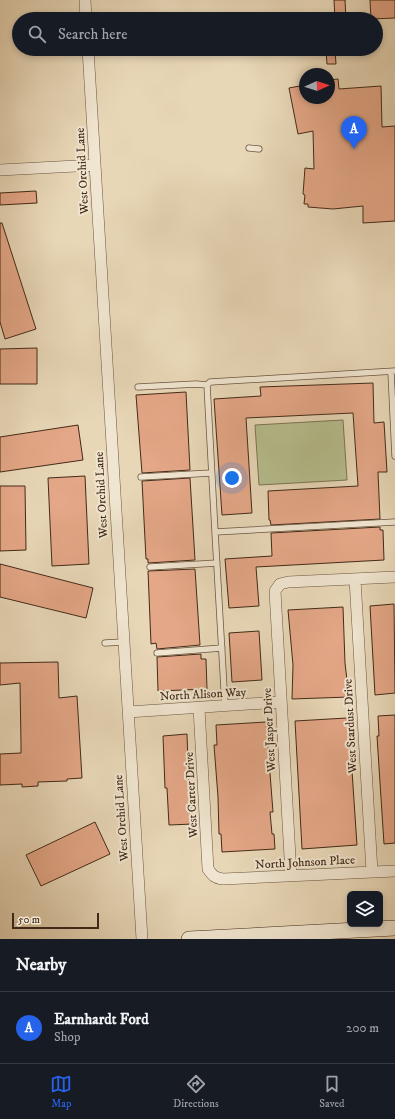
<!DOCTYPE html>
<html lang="en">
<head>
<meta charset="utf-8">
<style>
  body { margin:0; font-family:"IM FELL DW Pica",serif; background:#242831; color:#f1f3f6 }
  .controls { position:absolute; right:12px; bottom:12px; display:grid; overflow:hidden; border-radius:6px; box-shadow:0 2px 6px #0003 }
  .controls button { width:36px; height:36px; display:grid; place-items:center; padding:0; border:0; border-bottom:1px solid #363941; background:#171b24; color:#f1f3f6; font:20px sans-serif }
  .compass { position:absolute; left:299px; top:68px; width:36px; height:36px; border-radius:50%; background:#171b24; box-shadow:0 2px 6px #0003; rotate:87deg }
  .scale { position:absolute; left:12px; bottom:10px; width:87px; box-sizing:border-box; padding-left:4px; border:2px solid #432a18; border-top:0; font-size:11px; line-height:14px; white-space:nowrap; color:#432a18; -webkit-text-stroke:3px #f0e5d0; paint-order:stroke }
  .you { position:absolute; left:232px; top:478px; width:14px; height:14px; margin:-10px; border:3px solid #fff; border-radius:50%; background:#1a73e8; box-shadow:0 0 0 6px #1a73e833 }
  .badge { display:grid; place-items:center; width:26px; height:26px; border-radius:50%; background:#2563eb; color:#fff; font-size:13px; font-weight:700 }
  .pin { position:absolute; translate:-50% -33px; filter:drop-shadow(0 1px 2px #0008) }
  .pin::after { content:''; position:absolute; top:21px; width:14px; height:12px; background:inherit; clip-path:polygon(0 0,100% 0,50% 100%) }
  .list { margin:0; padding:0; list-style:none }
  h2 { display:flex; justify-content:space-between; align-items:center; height:52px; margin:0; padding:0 16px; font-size:17px }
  h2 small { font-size:13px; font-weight:400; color:#9ea1a6 }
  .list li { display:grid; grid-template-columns:26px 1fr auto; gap:12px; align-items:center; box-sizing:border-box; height:72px; padding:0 16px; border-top:1px solid #363941 }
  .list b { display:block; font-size:15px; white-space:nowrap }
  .list p { margin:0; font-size:13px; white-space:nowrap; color:#9ea1a6 }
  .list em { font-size:13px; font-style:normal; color:#9ea1a6 }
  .icon { flex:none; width:22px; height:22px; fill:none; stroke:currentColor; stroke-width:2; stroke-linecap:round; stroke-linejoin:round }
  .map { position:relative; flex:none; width:395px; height:939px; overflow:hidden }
  .search { position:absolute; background:#171b24; box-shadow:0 2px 6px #0003; left:12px; right:12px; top:12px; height:44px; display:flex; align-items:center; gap:10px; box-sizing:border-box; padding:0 14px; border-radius:22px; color:#9ea1a6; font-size:15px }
  .sheet { height:124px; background:#171b24 }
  nav { display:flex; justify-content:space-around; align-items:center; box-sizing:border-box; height:56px; border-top:1px solid #363941; background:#171b24; font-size:11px; color:#9ea1a6 }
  nav a { display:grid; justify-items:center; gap:2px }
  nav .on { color:#2563eb }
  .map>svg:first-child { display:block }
  .green { fill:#b6be8e; stroke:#7c7453 }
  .building { fill:#e4a787; stroke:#432a18 }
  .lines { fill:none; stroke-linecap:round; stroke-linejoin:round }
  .service-casing { stroke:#6c5540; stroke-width:7 }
  .minor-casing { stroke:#6c5540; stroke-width:12 }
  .secondary-casing { stroke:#432a18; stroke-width:16 }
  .service { stroke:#f0e5d0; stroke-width:5.5 }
  .minor { stroke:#f0e5d0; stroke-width:11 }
  .secondary { stroke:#f0e5d0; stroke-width:15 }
  .labels { text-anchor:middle; stroke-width:4; stroke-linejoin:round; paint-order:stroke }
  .street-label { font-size:12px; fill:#432a18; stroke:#f0e5d0 }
</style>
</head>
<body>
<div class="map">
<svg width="395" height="939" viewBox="0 0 395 939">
  <rect width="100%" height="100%" fill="#e8d7b7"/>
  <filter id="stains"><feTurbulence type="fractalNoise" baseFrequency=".005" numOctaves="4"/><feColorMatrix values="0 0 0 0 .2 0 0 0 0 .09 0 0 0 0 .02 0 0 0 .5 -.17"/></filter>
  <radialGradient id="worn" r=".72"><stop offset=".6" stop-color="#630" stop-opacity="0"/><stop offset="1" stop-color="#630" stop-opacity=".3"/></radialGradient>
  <path class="green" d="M 343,420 L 347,480 L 259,485 L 255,425 Z"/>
  <path class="building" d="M 334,0 L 345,0 L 346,19 L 335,19 Z
    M 370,0 L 395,0 L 395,18 L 371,19 Z
    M 326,50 L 335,50 L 336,64 L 327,64 Z
    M 338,79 L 339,89 L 381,86 L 382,127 L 395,126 L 395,221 L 363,223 L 363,206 L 333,209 L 308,207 L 308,204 L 304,204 L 305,195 L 303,194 L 305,168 L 314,169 L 313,131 L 298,134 L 289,88 L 305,85 L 305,98 L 329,98 L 329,80 Z
    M 36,191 L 37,203 L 0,205 L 0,193 Z
    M 0,223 L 2,223 L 36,329 L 5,339 L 0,322 Z
    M 37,348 L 37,384 L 0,384 L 0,349 Z
    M 373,383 L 374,423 L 384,422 L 387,472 L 378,472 L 380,519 L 271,525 L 270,520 L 269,520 L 268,491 L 358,486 L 353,413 L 246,418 L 252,513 L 222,515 L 214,399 L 261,396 L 260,387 Z
    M 186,392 L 190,470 L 142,473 L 136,395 Z
    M 78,425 L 83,460 L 0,472 L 0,437 Z
    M 85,476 L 89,564 L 52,566 L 48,478 Z
    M 190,478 L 195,560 L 148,563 L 148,559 L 146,559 L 142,481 Z
    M 0,486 L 25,486 L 26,550 L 0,551 Z
    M 380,527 L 380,530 L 383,530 L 384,560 L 256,567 L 259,606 L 229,608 L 225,559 L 272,556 L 271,533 Z
    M 0,564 L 93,588 L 86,618 L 0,597 Z
    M 195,569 L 200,645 L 157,649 L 156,643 L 151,644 L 148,571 Z
    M 394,604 L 395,693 L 375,695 L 370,606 Z
    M 343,607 L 345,663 L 349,697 L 292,699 L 293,665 L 288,610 Z
    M 259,631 L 262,680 L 232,682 L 229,633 Z
    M 201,654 L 201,659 L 206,659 L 207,689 L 158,691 L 157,657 Z
    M 58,662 L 59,698 L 77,696 L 82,778 L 67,779 L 67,781 L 38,782 L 38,786 L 22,787 L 22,784 L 0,785 L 0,754 L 21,753 L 21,744 L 20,683 L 0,685 L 0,663 Z
    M 395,715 L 395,843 L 384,844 L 377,736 L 379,736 L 378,716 Z
    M 347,718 L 351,756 L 357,845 L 302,849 L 295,721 Z
    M 266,722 L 273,812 L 270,812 L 272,834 L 274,834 L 275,849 L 222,852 L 221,834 L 219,834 L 218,797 L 214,745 L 217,745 L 216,725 Z
    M 187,734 L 189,791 L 193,824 L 169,825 L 167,788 L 165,788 L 163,736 Z
    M 95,822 L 110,854 L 41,886 L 26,855 Z"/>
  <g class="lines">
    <defs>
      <path id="service" d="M 249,148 L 259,149
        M 391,372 L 395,456
        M 138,387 L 196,384 L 207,385
        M 141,477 L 211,473
        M 215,532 L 207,385 L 210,382 L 395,371
        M 150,567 L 217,563
        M 105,643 L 123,642
        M 157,653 L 222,648
        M 225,706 L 215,532 L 395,522"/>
      <path id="minor" d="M 85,0 L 86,19
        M 88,49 L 142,939
        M 0,170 L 95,165
        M 355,579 L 372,872
        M 199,708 L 208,869 C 213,876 215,878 223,879 L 395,871
        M 128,712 L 280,702
        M 291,875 L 275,591 L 280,584 L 288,582 L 395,577"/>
      <path id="secondary" d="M 189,939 L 395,928"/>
    </defs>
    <use href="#service" class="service-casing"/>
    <use href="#minor" class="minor-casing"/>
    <use href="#secondary" class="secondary-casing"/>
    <use href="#service" class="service"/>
    <use href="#minor" class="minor"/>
    <use href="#secondary" class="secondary"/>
  </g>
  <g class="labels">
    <g class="street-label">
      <text transform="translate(82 171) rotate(-93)" y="4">West Orchid Lane</text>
      <text transform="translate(101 495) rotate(-93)" y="4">West Orchid Lane</text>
      <text transform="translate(203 694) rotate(-3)" y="4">North Alison Way</text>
      <text transform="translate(350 726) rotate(-93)" y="4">West Stardust Drive</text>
      <text transform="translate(269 730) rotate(-93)" y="4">West Jasper Drive</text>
      <text transform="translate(191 795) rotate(-93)" y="4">West Carter Drive</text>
      <text transform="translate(121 818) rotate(-94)" y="4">West Orchid Lane</text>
      <text transform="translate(305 862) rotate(-3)" y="4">North Johnson Place</text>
    </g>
  </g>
  <rect width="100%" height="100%" filter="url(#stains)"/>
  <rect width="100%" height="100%" fill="url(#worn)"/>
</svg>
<div class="controls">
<button><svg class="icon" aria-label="layers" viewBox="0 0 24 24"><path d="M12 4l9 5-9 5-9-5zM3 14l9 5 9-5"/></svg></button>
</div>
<svg class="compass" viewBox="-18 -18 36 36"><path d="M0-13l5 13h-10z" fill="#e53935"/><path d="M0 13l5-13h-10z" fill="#9ea1a6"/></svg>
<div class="scale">50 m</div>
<div class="you"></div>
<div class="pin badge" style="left:354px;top:149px">A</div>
<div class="search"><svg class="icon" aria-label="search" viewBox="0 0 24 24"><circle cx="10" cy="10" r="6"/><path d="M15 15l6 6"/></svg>Search here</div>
</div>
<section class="sheet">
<h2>Nearby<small></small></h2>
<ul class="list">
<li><span class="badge">A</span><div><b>Earnhardt Ford</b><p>Shop</p></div><em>200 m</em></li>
</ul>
</section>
<nav>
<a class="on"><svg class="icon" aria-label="map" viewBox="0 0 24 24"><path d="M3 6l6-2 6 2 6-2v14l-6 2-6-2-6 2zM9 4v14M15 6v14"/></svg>Map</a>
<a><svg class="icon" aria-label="directions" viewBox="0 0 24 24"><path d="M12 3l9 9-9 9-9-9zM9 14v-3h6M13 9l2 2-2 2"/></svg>Directions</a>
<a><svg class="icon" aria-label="saved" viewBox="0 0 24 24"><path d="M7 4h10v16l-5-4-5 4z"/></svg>Saved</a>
</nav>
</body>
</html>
